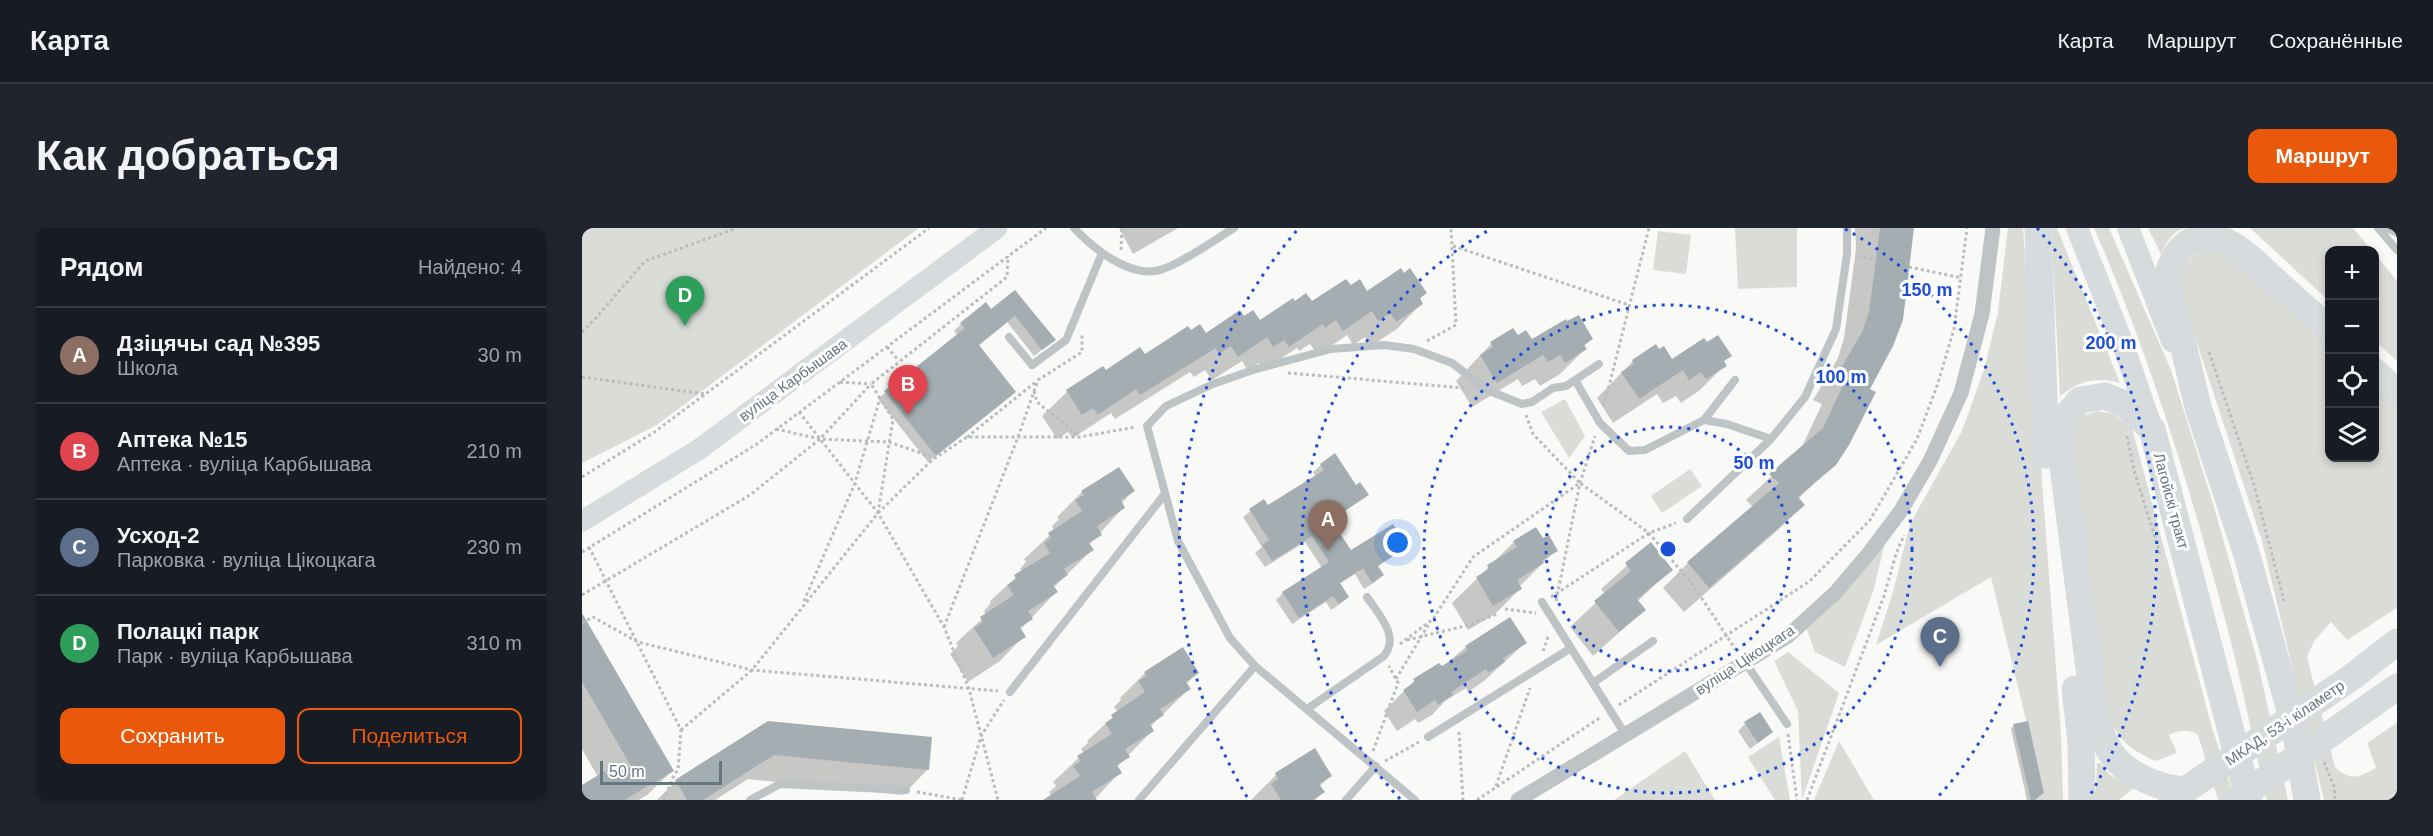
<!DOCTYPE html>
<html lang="ru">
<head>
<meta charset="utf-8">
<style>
  body { margin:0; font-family:Helvetica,sans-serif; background:#20242c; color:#f1f3f6 }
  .controls { position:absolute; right:18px; top:18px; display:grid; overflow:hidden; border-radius:12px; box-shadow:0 3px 9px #0003 }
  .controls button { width:54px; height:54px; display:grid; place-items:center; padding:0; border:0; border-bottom:2px solid #363941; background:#171b24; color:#f1f3f6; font:30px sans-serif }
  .scale { position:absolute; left:18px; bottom:15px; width:122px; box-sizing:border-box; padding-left:6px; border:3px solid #66777f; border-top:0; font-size:16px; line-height:21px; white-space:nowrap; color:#66777f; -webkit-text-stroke:4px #fff; paint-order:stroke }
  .you { position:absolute; left:816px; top:315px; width:21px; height:21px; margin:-15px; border:4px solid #fff; border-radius:50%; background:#1a73e8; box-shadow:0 0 0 9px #1a73e833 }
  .badge { display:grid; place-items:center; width:39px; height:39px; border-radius:50%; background:#ea580c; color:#fff; font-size:20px; font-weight:700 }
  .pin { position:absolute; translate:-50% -50px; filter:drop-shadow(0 2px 3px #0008) }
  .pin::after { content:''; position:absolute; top:32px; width:21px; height:18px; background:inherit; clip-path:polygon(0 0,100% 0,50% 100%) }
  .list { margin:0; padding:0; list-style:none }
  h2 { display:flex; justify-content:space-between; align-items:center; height:78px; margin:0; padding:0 24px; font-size:26px }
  h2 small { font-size:20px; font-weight:400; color:#9ea1a6 }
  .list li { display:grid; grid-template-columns:39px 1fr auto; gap:18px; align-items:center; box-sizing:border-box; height:96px; padding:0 24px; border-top:2px solid #363941 }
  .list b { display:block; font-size:22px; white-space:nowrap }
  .list p { margin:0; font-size:20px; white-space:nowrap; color:#9ea1a6 }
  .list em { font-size:20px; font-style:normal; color:#9ea1a6 }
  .actions { display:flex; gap:12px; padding:18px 24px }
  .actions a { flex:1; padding:14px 0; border:2px solid #ea580c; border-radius:12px; text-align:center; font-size:21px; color:#ea580c }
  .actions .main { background:#ea580c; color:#fff }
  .icon { flex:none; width:33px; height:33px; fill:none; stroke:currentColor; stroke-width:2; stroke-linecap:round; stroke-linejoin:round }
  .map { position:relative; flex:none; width:1815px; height:572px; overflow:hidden; border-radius:12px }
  header { display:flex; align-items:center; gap:36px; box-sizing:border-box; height:84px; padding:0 30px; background:#171b24; border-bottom:2px solid #363941 }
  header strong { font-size:28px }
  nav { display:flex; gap:33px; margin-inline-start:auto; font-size:21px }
  .intro { display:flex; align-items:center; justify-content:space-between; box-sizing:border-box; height:144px; padding:0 36px }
  h1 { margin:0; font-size:42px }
  .button { padding:15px 27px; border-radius:12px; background:#ea580c; color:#fff; font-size:21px; font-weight:700 }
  main { display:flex; gap:36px; padding:0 36px }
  aside { flex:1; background:#171b24; border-radius:12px; box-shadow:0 3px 9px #0003 }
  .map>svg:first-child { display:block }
  .green { fill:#daddd7 }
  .shadow { fill:#0003 }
  .building { fill:#a4aeb2 }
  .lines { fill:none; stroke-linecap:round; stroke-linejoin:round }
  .path { stroke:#b9bdbf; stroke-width:3; stroke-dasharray:3 3; stroke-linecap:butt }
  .lane { stroke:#bec3c6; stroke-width:8 }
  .street { stroke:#bec3c6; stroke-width:15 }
  .secondary { stroke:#d6dbdd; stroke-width:21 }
  .primary { stroke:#d6dbdd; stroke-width:22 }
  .highway { stroke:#d6dbdd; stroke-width:27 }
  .ring { fill:none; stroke:#1d4ed8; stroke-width:3; stroke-dasharray:3 6 }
  .labels { text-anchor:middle; stroke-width:6; stroke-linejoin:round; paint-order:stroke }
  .street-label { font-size:15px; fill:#66777f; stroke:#fff }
  .centre { fill:#1d4ed8; stroke:#fff; stroke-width:3 }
  .ring-label { font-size:18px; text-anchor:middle; font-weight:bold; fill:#1d4ed8; stroke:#fff; stroke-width:6; stroke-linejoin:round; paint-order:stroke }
</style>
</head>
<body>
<header>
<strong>Карта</strong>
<nav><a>Карта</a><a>Маршрут</a><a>Сохранённые</a></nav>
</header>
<div class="intro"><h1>Как добраться</h1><a class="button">Маршрут</a></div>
<main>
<aside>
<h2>Рядом<small>Найдено: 4</small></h2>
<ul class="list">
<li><span class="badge" style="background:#8d6e63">A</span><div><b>Дзіцячы сад №395</b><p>Школа</p></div><em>30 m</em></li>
<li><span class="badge" style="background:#e0444e">B</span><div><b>Аптека №15</b><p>Аптека · вуліца Карбышава</p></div><em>210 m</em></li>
<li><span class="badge" style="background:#5c6f8a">C</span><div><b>Усход-2</b><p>Парковка · вуліца Цікоцкага</p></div><em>230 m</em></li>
<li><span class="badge" style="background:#2e9e5b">D</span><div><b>Полацкі парк</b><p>Парк · вуліца Карбышава</p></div><em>310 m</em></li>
</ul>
<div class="actions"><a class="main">Сохранить</a><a>Поделиться</a></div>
</aside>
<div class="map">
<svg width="1815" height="572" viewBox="0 0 1815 572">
  <rect width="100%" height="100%" fill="#f9f9f7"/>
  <path class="green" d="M 0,0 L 337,0 L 75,197 L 0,235 Z
    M 1153,0 L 1215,0 L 1215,59 L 1156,61 Z
    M 1426,0 L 1441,0 L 1479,506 L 1481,572 L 1453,572 L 1462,565 L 1409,349 L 1294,417 L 1311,364 L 1328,296 L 1380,203 L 1402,142 L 1416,84 Z
    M 1469,0 L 1475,0 L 1538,155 C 1516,148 1496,153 1478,168 Z
    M 1512,0 L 1527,0 L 1589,142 L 1632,279 L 1676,435 L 1706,572 L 1685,572 C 1669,504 1656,436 1637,369 C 1603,243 1564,119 1512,0 Z
    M 1566,0 L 1602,0 C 1590,4 1584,15 1579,26 Z
    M 1668,0 L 1771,0 L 1789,22 L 1748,22 L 1747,73 Z
    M 1076,3 L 1109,7 L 1104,46 L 1071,42 Z
    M 1631,20 L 1659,35 L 1747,114 L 1748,230 L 1792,230 L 1793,155 L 1815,175 L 1815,380 L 1765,412 L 1749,394 L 1732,413 L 1725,429 L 1753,539 C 1769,554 1776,549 1794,540 L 1785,515 L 1815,495 L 1815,572 L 1742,572 L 1680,313 L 1595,54 C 1604,36 1609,23 1631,20 Z
    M 1793,26 L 1815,53 L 1815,133 L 1793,113 Z
    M 983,171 L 1003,208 L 987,230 L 959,184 Z
    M 1516,183 L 1531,186 L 1550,200 L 1629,496 L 1653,572 L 1636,572 L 1616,507 C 1606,500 1597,503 1587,507 L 1595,525 L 1573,533 C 1546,520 1540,515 1526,489 L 1486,220 C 1491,196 1491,190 1516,183 Z
    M 1108,241 L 1120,258 L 1080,285 L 1069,268 Z
    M 1303,315 L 1291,364 L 1263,439 L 1233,424 L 1224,399 Z
    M 1206,424 L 1257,465 L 1220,572 L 1216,483 L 1192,433 Z
    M 1197,509 L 1208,572 L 1193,572 L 1166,529 Z
    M 1257,513 L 1292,572 L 1232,572 Z
    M 1103,523 L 1133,572 L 1032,572 Z
    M 1515,535 L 1518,535 L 1528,547 L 1553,559 L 1537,572 L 1511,572 L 1514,561 Z"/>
  <path class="shadow" d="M 537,0 L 596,0 L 551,26 Z
    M 1273,0 L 1330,0 L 1286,161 L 1252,236 L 1216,271 L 1221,277 L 1196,302 L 1102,384 L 1081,360 L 1106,335 L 1171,279 L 1164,272 L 1219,221 L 1240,176 L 1231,172 L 1256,130 L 1262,110 L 1274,21 Z
    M 768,59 L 785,65 L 843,65 L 837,72 L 839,76 L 815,101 L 789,118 L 783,109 L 771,117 L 765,107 L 736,127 L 728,116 L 717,123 L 715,120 L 682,142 L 677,135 L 666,143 L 660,133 L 630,152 L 623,142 L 612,149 L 608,144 L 533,191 L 529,185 L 491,210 L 486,204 L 475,211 L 460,188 L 485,164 L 520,140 L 523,144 L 563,129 L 608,104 L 623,107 L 662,90 L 678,94 L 712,75 L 730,75 Z
    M 433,64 L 472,112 L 452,128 L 425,94 L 395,118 L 424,171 L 346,234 L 296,171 L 308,160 L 305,156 L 312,149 L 329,146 L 376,108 L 372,103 L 379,96 L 409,83 Z
    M 931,102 L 935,109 L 950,113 L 1009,111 L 1001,119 L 1003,121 L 978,146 L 958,158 L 953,151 L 940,158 L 936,151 L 890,179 L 874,153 L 909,116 Z
    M 1125,116 L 1148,127 L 1141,134 L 1143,137 L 1118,162 L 1099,175 L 1094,168 L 1081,175 L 1075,166 L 1031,195 L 1015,170 L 1051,133 L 1090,133 Z
    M 739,237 L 785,267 L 749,293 L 769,325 L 823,318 L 795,339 L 800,347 L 793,354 L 782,361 L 773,346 L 757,356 L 766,369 L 758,376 L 749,382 L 744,374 L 710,396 L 694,372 L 701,365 L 740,340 L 723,314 L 683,339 L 673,325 L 680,319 L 661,289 L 682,273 L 686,279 L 734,249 L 731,244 Z
    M 551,263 L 539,276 L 541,280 L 507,317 L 510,322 L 471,360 L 474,364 L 438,402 L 442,408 L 418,433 L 386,454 L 368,426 L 376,418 L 374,415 L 404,387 L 402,383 L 409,375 L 408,373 L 440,344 L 438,341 L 444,334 L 442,331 L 472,303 L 470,298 L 477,291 L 475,289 L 500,264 Z
    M 960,312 L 974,322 L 937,359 L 938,361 L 913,386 L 886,402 L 870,375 L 932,314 Z
    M 1069,316 L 1089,341 L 1056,373 L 1062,382 L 1011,428 L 988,399 L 1023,366 L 1019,361 Z
    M 0,405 L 90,543 L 65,567 L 57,572 L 0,572 L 0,558 L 16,549 L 0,521 Z
    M 943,415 L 902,453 L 886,464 L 884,460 L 863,473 L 850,487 L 836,495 L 833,491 L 815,503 L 802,483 L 832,453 L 859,440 L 884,419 Z
    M 616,444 L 604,456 L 607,461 L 568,499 L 570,503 L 535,539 L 538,544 L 512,572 L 464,572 L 470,568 L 467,564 L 474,558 L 471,554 L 502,525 L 499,521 L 506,515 L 505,513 L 536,484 L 532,479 L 539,472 L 538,470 L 563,445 Z
    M 186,495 L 345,542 L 321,567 L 166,551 L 133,572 L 75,572 L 94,553 Z
    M 1163,496 L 1190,504 L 1168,521 L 1156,503 Z
    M 1432,497 L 1457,568 L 1452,572 L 1445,572 L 1429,501 Z
    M 732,522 L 748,548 L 737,559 L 741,564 L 733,572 L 669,572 L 694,547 Z"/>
  <path class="building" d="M 1298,0 L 1332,0 L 1321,92 L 1311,118 L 1288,161 L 1294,164 L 1267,217 L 1254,237 L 1216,269 L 1223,277 L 1127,360 L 1105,334 L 1197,255 L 1187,246 L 1241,200 L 1264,151 L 1255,147 L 1280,104 L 1287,84 Z
    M 819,40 L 822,45 L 828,40 L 845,65 L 838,70 L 841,76 L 814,94 L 808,85 L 796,93 L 790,83 L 761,103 L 754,92 L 743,100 L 741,96 L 707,119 L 702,112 L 691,119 L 685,109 L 656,129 L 649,118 L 637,126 L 634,120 L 558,167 L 554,161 L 516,187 L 511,180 L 500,187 L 484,162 L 521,138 L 524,142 L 558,119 L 563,126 L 606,98 L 609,102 L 618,96 L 624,105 L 658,82 L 662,88 L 671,82 L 678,92 L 711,70 L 713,73 L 724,65 L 730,73 L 764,51 L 769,57 L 778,51 L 785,63 Z
    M 433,62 L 474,112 L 460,122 L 433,88 L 397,117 L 434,164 L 354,228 L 302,163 L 314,153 L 311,148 L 324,137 L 329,143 L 383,100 L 378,95 L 404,74 L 409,81 Z
    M 997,87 L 1011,111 L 1002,117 L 1005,121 L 983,135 L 978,127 L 966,134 L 961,127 L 915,155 L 898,127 L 911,119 L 908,114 L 931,100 L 936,107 L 944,102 L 950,111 L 984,91 L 985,93 Z
    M 1136,107 L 1150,128 L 1142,133 L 1145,138 L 1124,151 L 1119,144 L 1107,152 L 1101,142 L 1057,171 L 1039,144 L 1052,136 L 1050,132 L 1074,116 L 1077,121 L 1082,118 L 1090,131 L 1122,110 L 1125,114 Z
    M 753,225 L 774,257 L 778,254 L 787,267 L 749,292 L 769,322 L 811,296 L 825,319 L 796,338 L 802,347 L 790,355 L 781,340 L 758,355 L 767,369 L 757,376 L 751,368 L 717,390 L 700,364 L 747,334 L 730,308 L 690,333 L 680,317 L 687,312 L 667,281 L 682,271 L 686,277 L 742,242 L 738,236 Z
    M 537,239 L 553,263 L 539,272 L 543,280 L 515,298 L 520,307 L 507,315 L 512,322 L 482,341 L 486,347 L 471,357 L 476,364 L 446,383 L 451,391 L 438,399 L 444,409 L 411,430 L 392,400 L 401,394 L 398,389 L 432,367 L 425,357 L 434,351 L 432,347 L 468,325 L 462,315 L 469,310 L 466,305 L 500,283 L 493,272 L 502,267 L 499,263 Z
    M 954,299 L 961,310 L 967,307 L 976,323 L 960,332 L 962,335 L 935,352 L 940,361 L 911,378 L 894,349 L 907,341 L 905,337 L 935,319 L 931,313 Z
    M 1069,314 L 1091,342 L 1055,371 L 1064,382 L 1037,404 L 1012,373 L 1049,343 L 1043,335 Z
    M 0,385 L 92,543 L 42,572 L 0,572 L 0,557 L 23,543 L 28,551 L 49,538 L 0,454 Z
    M 928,389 L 945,415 L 921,430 L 923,434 L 906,445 L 904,441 L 869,464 L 871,467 L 856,477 L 853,472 L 835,484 L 821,462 L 833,454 L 831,451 L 857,435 L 860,438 L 886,422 L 883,418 Z
    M 601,419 L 617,445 L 604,454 L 609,461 L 578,481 L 582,487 L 568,496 L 572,503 L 543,521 L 548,529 L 535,537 L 540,545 L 510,564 L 515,572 L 461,572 L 498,548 L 491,538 L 499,533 L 495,528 L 530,506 L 523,495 L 531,490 L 529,487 L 563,464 L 556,453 L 565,448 L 562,444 Z
    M 1178,484 L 1191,504 L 1176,515 L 1162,494 Z
    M 186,493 L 350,509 L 347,542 L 192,527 L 121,572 L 105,572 L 93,552 Z
    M 1446,493 L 1462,565 L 1453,572 L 1449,572 L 1431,496 Z
    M 733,520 L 750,548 L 737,556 L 743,564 L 731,572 L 699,572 L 689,556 L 696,551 L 693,545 Z"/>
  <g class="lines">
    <path class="path" d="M 871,18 L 1047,77
      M 539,22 L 540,0
      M 1276,28 L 1294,32
      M 1327,39 L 1380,50
      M 0,104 L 14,90 L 63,33 L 155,0
      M 845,113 L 874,97 L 869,0
      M 305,119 L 317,133
      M 1627,124 L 1672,257 L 1702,373
      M 706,145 L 882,160
      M 0,149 L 123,166
      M 258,154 L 289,156
      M 452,163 L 455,174 L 497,208
      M 1022,178 L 1067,0
      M 217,184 L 296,285 L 362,399 L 387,461 L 416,572
      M 944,187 L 951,206 L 998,255
      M 194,201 L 238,211 L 307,214 L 353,230
      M 1545,208 L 1553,246 L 1578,325
      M 385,209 L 455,153
      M 0,249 L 71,205 L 347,0
      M 296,285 L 350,232 L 385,209 L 498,209 L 554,199
      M 7,319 L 99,502 L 96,542 L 92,547 L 82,572
      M 0,324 L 175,216 L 464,0
      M 0,367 L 168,267 L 238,211 L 289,156
      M 969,369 L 1067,305 L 1094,295
      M 222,373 L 273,255 L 298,170
      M 974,373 L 998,255 L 1013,208
      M 923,381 L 954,385
      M 0,395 L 11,389 L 56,414 L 170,442 L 416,463
      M 362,399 L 436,209 L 456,152 L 500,124 L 500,107
      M 825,412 L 887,397 L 915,386
      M 818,416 L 851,391 L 891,329 L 998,255 L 1067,305 L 1111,357 L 1154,422
      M 961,423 L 967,406
      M 814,451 L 848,394
      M 1037,477 L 1228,353 L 1288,292 L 1335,211 L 1355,158 L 1372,101 L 1385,0
      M 99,502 L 170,442 L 296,285 L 311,191 L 289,156 L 425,49 L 426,28
      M 877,504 L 881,572
      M 1206,506 L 1215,572
      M 791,523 L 816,455 L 807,438
      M 803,533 L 837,514
      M 1742,534 L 1752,558 L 1753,572
      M 914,558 L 948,460
      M 335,564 L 381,572
      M 380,572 L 399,508 L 422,472
      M 895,572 L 1019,489
      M 1225,572 L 1302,368 L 1314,326 L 1322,307"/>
    <path class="lane" d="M 492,0 C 511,20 544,47 573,43 C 592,41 634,11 652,0
      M 1796,0 L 1815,22
      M 1805,0 L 1815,5
      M 427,109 L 450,137 L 484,112 L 520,25
      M 993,152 L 1018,195 L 1047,223 L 1063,222 L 1122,192 L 1153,152
      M 1122,192 L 1145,196 L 1189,211
      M 1105,291 L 1189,211 L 1223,169 L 1254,101 L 1265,26 L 1265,0
      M 960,374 L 1043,506
      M 1163,434 L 1205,496
      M 1011,455 L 1071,413
      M 428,464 L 582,267
      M 725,481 L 802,428 C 818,408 797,387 785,369
      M 846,509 L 989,420
      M 168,572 L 198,556 L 324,562
      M 557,572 L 673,438
      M 764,572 L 794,538
      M 833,572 L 673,438 L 648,410 L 596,313 L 565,198 L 584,178 L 631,156 L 671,142 L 749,121 L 802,117 L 832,121 L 870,135 L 905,162 L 940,176 L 950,174 L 971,160 L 984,158 L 1017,136"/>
    <path class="street" d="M 936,572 L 1206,408 L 1254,364 L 1287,325 L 1318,284 L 1348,233 L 1379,165 L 1400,86 L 1411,0"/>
    <path class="secondary" d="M 0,293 L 116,222 L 415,0"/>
    <path class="primary" d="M 1495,0 L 1542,119 L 1570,201
      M 1546,0 L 1590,113"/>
    <path class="highway" d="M 1456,0 L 1464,227
      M 1792,143 L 1815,164
      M 1493,461 L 1499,514 L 1500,572
      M 1603,562 C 1578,560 1549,549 1532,529 C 1522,517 1518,501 1513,486 L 1479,223 L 1482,191 L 1498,172 L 1523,168 L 1542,176 L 1570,201 L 1667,572
      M 1590,571 L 1770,449 L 1815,414
      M 1654,572 L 1815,459
      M 1725,572 L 1713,501 L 1664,324 L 1616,179 L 1585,50 C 1592,19 1613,0 1645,14 C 1661,22 1676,37 1689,49 C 1708,67 1728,84 1748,102"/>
  </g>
  <g class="ring">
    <circle cx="1086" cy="321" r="122"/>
    <circle cx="1086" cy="321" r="244"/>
    <path d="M818 571A366 366 0 0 1 909 1M1263 1A366 366 0 0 1 1354 571"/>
    <path d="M665 569A489 489 0 0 1 717 0M1455 0A489 489 0 0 1 1507 569"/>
  </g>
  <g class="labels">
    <g class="street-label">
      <text transform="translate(211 152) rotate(-36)" y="5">вуліца Карбышава</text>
      <text transform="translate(1589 273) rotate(75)" y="5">Лагойскі тракт</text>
      <text transform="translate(1163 432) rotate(-33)" y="5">вуліца Цікоцкага</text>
      <text transform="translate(1703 495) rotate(-34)" y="5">МКАД, 53-і кіламетр</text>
    </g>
  </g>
  <circle cx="1086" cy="321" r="9" class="centre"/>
  <g class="ring-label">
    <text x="1345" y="68">150 m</text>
    <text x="1529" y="121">200 m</text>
    <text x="1259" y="155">100 m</text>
    <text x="1172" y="241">50 m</text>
  </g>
</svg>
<div class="controls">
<button>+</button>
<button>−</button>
<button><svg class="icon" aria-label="locate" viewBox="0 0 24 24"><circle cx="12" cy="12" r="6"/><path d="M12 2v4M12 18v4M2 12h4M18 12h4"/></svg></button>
<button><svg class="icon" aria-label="layers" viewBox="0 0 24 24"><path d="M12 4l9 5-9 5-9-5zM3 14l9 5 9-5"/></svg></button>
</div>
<div class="scale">50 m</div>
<div class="you"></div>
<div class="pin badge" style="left:746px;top:322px;background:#8d6e63">A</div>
<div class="pin badge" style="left:326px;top:187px;background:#e0444e">B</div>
<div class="pin badge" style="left:1358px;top:439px;background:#5c6f8a">C</div>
<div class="pin badge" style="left:103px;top:98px;background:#2e9e5b">D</div>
</div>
</main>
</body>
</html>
